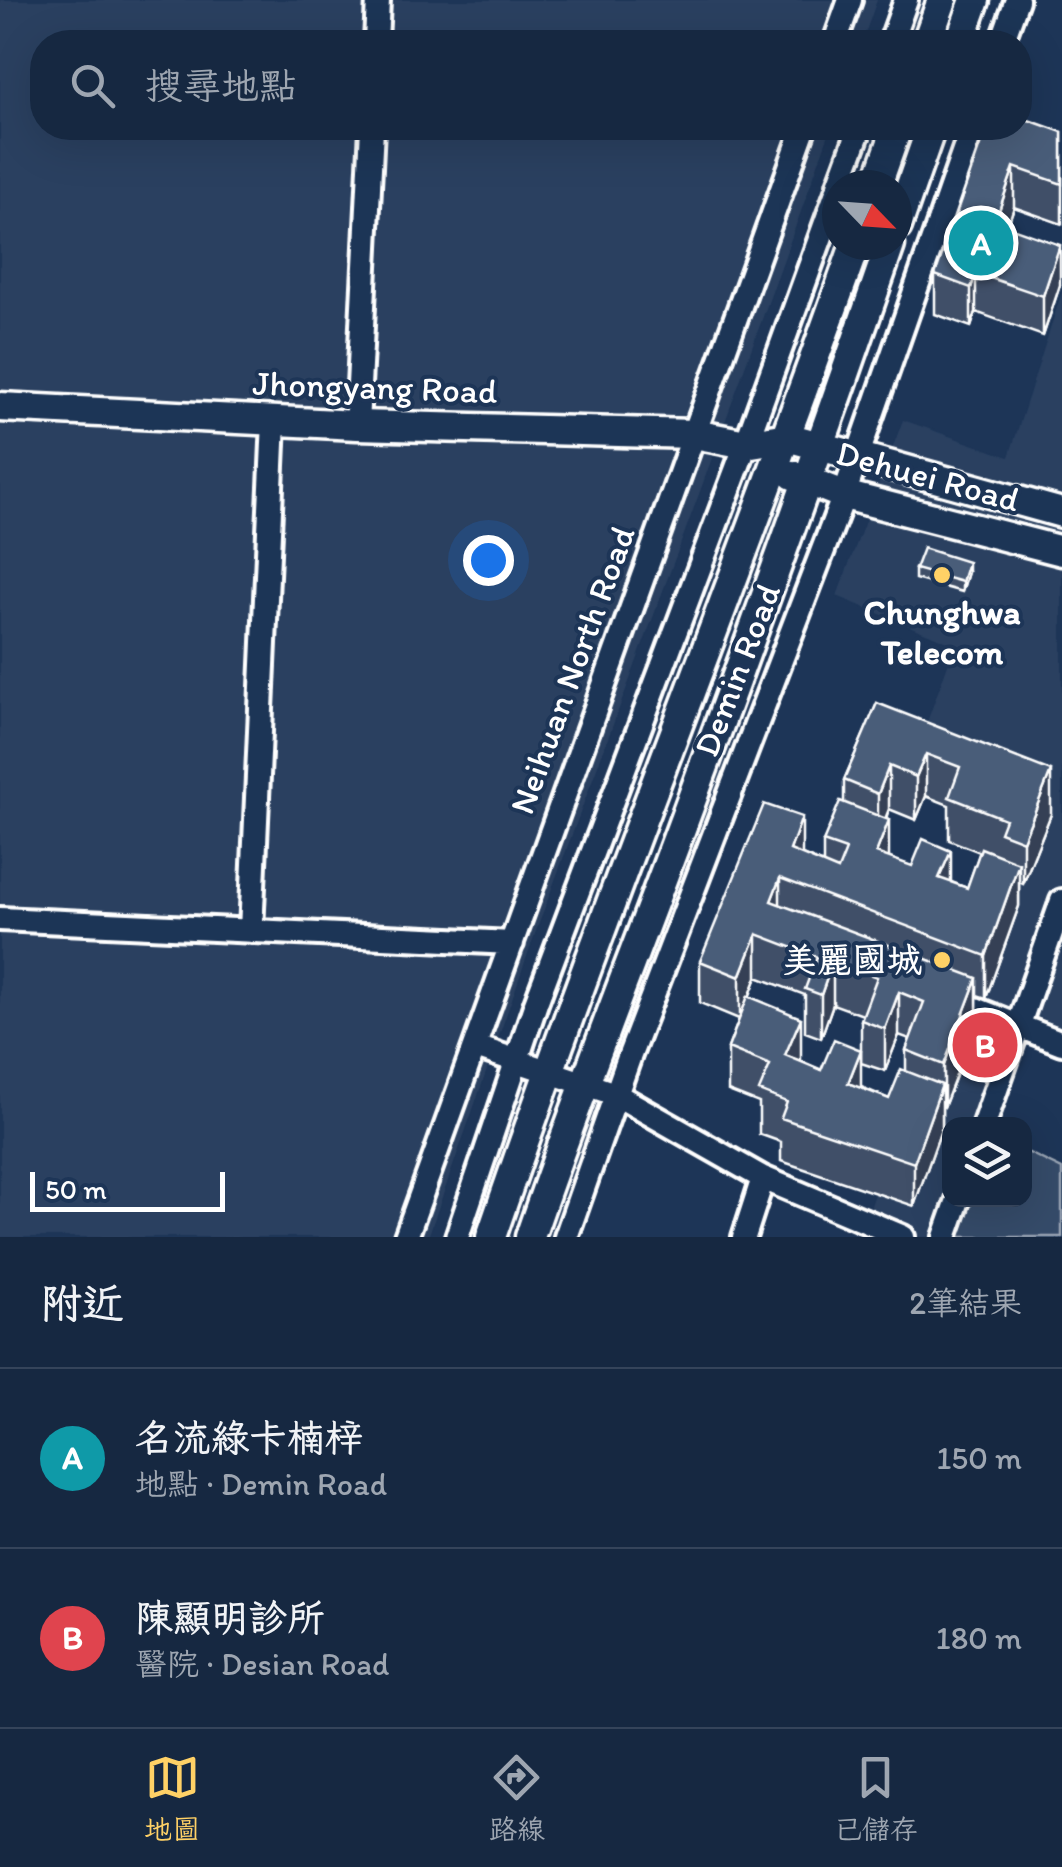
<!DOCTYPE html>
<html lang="zh-TW">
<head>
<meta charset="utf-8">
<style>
  body { margin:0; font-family:Itim,"LXGW WenKai TC",sans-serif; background:#1f3048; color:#f1f3f6 }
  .controls { position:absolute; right:30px; bottom:30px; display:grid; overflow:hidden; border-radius:20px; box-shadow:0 10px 40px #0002 }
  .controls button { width:90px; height:90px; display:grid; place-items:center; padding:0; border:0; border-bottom:2px solid #35445a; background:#162841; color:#f1f3f6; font:50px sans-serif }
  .compass { position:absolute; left:822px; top:170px; width:90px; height:90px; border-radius:50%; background:#162841; box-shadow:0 10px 40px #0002; rotate:115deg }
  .scale { position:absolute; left:30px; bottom:25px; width:195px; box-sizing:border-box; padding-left:10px; border:5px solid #fff; border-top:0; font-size:28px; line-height:35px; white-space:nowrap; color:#fff; -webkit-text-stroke:8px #1d3557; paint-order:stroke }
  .you { position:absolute; left:488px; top:560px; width:35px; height:35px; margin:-25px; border:8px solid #fff; border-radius:50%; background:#1a73e8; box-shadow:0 0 0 15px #1a73e833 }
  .badge { display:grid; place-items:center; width:65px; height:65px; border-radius:50%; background:#ffd166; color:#fff; font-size:32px; font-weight:700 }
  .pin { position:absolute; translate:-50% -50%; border:5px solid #fff; box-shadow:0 2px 10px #0006 }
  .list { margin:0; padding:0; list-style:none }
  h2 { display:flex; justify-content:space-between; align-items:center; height:130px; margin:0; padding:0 40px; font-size:42px }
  h2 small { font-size:32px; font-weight:400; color:#9ea6b1 }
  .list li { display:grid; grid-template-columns:65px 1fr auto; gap:30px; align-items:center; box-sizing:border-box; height:180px; padding:0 40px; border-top:2px solid #35445a }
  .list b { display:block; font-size:38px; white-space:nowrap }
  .list p { margin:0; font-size:32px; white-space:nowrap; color:#9ea6b1 }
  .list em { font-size:32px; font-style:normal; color:#9ea6b1 }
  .icon { flex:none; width:55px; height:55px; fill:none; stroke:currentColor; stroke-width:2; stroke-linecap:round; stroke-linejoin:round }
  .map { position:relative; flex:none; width:1062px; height:1237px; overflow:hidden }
  .search { position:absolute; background:#162841; box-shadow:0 10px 40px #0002; left:30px; right:30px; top:30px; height:110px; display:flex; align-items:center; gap:25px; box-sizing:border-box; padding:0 35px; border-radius:40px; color:#9ea6b1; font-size:38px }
  .sheet { height:490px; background:#162841 }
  nav { display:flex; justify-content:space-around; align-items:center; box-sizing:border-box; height:140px; border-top:2px solid #35445a; background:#162841; font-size:28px; color:#9ea6b1 }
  nav a { display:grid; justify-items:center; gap:5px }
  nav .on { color:#ffd166 }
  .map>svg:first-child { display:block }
  .built { fill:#2a4161 }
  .green { fill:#364b69; stroke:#9aa5b4; stroke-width:2.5 }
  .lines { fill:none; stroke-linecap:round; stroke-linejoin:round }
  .minor-casing { stroke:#fff; stroke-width:30 }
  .tertiary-casing { stroke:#fff; stroke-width:35 }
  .minor { stroke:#1d3557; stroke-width:22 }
  .tertiary { stroke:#1d3557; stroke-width:28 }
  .wall { fill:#405068; stroke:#fff; stroke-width:2.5; fill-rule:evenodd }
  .shaded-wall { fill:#344155; stroke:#fff; stroke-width:2.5 }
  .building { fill:#4a5d79; stroke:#fff; stroke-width:2.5 }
  .poi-dot { fill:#ffd166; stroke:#1d3557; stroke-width:4 }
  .labels { text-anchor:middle; stroke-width:8; stroke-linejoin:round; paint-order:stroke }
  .street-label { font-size:35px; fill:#fff; stroke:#1d3557 }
  .poi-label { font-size:35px; font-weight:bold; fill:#fff; stroke:#1d3557 }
</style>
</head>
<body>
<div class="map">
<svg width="1062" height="1237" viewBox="0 0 1062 1237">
  <rect width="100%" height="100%" fill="#1d3557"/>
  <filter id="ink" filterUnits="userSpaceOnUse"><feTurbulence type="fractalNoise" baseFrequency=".01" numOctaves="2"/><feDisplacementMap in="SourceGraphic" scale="20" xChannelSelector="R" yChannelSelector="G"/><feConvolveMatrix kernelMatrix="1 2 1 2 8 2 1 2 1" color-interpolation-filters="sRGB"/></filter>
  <g filter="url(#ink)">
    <path class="built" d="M 0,0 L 877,0 L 862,42 L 42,42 L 42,128 L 831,128 L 699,494 L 533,939 L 428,1237 L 0,1237 Z
      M 1062,292 L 1062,1027 L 1016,1006 L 976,1124 L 950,1124 L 949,1196 L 934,1237 L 861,1237 L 1013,767 L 923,733 L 955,645 L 837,596 L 903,420 L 1009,457 Z"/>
    <path class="green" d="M 1025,1151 L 1062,1169 L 1062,1237 L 949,1237 L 963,1200 L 1024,1200 Z"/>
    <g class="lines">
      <defs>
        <path id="minor" d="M 376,42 L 378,0
          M 835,42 L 850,0
          M 891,42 L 906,0
          M 1002,42 L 1017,0
          M 839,185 L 860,128
          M 357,425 L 372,128
          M 0,919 L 512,943
          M 251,931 L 274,421
          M 950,999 L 1062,1043
          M 476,1047 L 615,1094 L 763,1178 L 903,1237
          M 984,1124 L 1062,901
          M 406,1237 L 804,128
          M 457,1237 L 536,1003 L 746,444 L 837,192
          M 566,1237 L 630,1055 L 844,495 L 972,128
          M 744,1237 L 763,1178
          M 945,1237 L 958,1200"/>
        <path id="tertiary" d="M 927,42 L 942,0
          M 960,42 L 975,0
          M 877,185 L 897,128
          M 897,226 L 931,128
          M 0,407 L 357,425 L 694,434 L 746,444 L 787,437 L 1062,513
          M 793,475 L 844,495 L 1062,551
          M 491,1237 C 605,904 738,577 855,245
          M 530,1237 C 583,1081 645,929 701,774 C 766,598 829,422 890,245"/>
      </defs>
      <use href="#minor" class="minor-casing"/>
      <use href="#tertiary" class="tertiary-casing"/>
      <use href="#minor" class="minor"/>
      <use href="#tertiary" class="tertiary"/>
    </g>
    <path class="wall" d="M 986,128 L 1062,132 L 1062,224 L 1014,207 L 1007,227 L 1060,285 L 1043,336 L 976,312 L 971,327 L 935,314 L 935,275 Z
      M 915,569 L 968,572 L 962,592 L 915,579 Z
      M 877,703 L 1051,814 L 1023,884 L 1019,882 L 1019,906 L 986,998 L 977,995 L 977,1021 L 944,1107 L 942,1106 L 942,1127 L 914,1206 L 781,1161 L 781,1142 L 759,1134 L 759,1103 L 728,1091 L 728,1048 L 739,1019 L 700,1003 L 700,961 L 802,855 L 823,864 L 823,842 L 844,803 L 844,780 ZM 926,796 L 949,805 L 949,840 L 980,852 L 967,888 L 889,858 L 886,819 L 889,809 L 916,820 ZM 757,977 L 805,995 L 805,1032 L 821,1038 L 833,1004 L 863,1015 L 861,1020 L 861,1063 L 885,1071 L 899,1035 L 910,1039 L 906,1050 L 906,1070 L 889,1099 L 801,1061 L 749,997 Z"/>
    <path class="shaded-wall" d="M 1014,167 L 1014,207 L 995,262 L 995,222 Z
      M 1060,245 L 1060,285 L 1043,336 L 1043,296 Z
      M 976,273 L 976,312 L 971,327 L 971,288 Z
      M 968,562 L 968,572 L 962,592 L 962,582 Z
      M 926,754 L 926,796 L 916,820 L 916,777 Z
      M 889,766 L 889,809 L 878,837 L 878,794 Z
      M 1051,771 L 1051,814 L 1023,884 L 1023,841 Z
      M 802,817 L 802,860 L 790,850 Z
      M 889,820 L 889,863 L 876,853 Z
      M 951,851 L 951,894 L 939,878 Z
      M 1019,863 L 1019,906 L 986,998 L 986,956 Z
      M 780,878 L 780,921 L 771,901 Z
      M 757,934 L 757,977 L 740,1020 L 740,977 Z
      M 833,961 L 833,1004 L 821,1038 L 821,995 Z
      M 977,978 L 977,1021 L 944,1107 L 944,1065 Z
      M 899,992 L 899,1035 L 885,1071 L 885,1029 Z
      M 801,1018 L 801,1061 L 785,1055 Z
      M 861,1050 L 861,1092 L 848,1083 Z
      M 942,1085 L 942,1127 L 914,1206 L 914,1163 Z"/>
    <path class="building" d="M 1020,117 L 1062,132 L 1062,184 L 1014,167 L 995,222 L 1060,245 L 1043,296 L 976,273 L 971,288 L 935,275 L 986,128 L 1020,128 Z
      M 923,548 L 968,562 L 962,582 L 915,569 Z
      M 877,703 L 1051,771 L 1023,841 L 1000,832 L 1005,819 L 949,797 L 960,767 L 926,754 L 916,777 L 889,766 L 878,794 L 844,780 Z
      M 840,801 L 889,820 L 876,853 L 912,866 L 923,839 L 951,851 L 939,878 L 967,888 L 981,848 L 1019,863 L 986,956 L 780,878 L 771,901 L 977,978 L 944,1065 L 906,1050 L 924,1002 L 899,992 L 885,1029 L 861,1020 L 877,977 L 833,961 L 821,995 L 805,989 L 817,957 L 757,934 L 740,977 L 700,961 L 764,804 L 802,817 L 790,850 L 838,870 L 846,850 L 823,842 Z
      M 748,996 L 801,1018 L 785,1055 L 821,1070 L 834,1039 L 861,1050 L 848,1083 L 889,1099 L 901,1069 L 942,1085 L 914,1163 L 781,1118 L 787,1102 L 759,1091 L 770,1065 L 728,1048 Z"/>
  </g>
  <g class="poi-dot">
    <circle cx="942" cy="575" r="10"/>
    <circle cx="942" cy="960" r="10"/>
  </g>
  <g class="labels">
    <g class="street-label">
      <text transform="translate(375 387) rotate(2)" y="12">Jhongyang Road</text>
      <text transform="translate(928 476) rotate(15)" y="12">Dehuei Road</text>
      <text transform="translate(572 670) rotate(-70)" y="12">Neihuan North Road</text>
      <text transform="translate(737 670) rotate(-69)" y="12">Demin Road</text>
    </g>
    <g class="poi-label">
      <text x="942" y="624">Chunghwa<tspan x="942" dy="40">Telecom</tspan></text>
      <text x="922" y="972" text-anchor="end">美麗國城</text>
    </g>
  </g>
</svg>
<div class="controls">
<button><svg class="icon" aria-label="layers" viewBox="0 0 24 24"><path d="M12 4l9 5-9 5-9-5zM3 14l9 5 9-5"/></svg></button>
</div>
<svg class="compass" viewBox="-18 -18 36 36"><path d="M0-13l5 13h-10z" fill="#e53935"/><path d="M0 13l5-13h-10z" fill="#9ea6b1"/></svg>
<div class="scale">50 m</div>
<div class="you"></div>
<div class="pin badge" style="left:981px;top:243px;background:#0f9aa8">A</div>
<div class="pin badge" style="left:985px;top:1045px;background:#e0444e">B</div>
<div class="search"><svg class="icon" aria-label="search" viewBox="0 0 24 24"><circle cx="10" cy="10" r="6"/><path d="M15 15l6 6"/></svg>搜尋地點</div>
</div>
<section class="sheet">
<h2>附近<small>2筆結果</small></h2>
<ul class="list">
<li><span class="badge" style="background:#0f9aa8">A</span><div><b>名流綠卡楠梓</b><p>地點 · Demin Road</p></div><em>150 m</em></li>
<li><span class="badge" style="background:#e0444e">B</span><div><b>陳顯明診所</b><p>醫院 · Desian Road</p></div><em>180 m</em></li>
</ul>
</section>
<nav>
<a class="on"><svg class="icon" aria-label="map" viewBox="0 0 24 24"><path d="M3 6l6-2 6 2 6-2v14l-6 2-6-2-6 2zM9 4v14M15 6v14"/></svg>地圖</a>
<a><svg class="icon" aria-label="directions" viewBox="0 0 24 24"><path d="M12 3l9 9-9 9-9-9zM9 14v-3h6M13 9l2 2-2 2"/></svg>路線</a>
<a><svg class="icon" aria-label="saved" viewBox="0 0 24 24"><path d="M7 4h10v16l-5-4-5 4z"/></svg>已儲存</a>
</nav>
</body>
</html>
